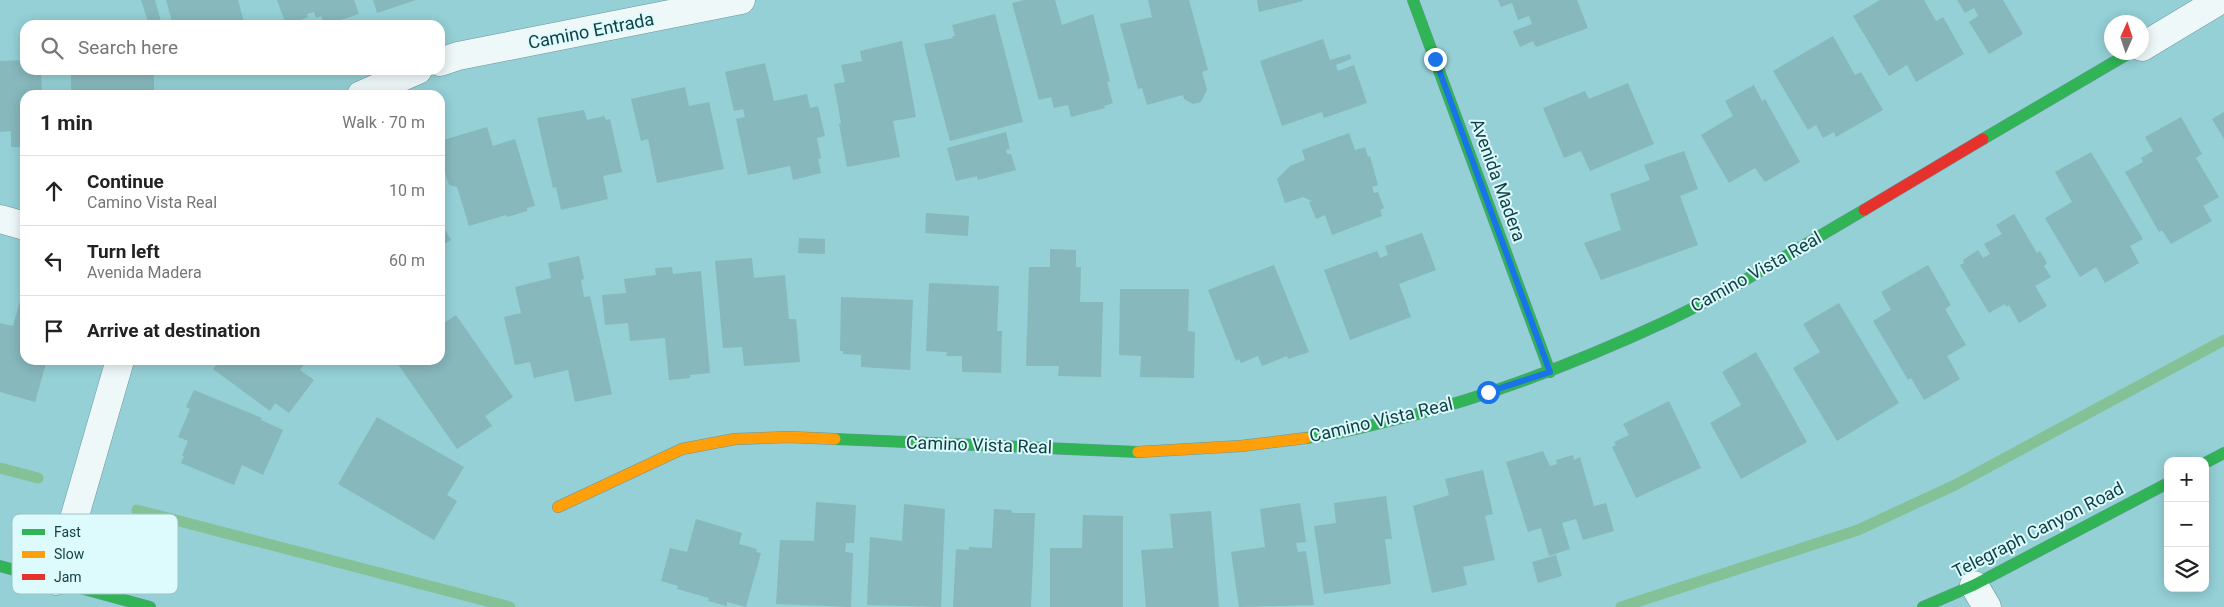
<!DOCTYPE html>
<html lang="en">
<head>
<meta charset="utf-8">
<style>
  body { margin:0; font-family:Roboto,sans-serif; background:#f2f2f2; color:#222 }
  .controls { position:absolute; right:15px; bottom:15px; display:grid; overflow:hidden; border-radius:10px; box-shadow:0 2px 12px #0003 }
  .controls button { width:45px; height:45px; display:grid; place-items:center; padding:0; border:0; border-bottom:1px solid #e0e0e0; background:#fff; color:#222; font:25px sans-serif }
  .compass { position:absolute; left:2104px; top:15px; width:45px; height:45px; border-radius:50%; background:#fff; box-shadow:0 2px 12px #0003; rotate:3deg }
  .stop { position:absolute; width:15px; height:15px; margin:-11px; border:4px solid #1a73e8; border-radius:50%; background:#fff }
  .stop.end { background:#1a73e8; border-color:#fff; box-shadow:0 1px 5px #0008 }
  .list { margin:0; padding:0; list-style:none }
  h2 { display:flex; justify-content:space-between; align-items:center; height:65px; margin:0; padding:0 20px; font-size:21px }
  h2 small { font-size:16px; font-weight:400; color:#767676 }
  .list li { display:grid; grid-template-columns:32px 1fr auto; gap:15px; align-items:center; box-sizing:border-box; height:70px; padding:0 20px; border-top:1px solid #e0e0e0 }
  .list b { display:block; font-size:19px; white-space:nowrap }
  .list p { margin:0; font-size:16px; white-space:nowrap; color:#767676 }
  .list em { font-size:16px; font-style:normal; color:#767676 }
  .icon { flex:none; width:28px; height:28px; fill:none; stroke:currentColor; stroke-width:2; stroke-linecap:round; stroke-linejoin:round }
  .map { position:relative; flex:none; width:2224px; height:607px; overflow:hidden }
  .search { position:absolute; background:#fff; box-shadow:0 2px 12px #0003; left:20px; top:20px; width:425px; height:55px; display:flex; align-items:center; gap:12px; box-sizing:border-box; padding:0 18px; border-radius:15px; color:#767676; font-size:19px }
  .panel { position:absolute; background:#fff; box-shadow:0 2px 12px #0003; left:20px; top:90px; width:425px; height:275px; border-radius:15px }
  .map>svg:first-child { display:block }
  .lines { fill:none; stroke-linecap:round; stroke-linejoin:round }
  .stream { stroke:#85c197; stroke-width:11 }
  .building { fill:#87b8bc }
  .street-casing { stroke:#6a969a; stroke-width:29 }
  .fast-casing { stroke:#6a969a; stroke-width:12 }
  .slow-casing { stroke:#6a969a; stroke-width:12 }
  .jam-casing { stroke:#6a969a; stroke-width:12 }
  .street { stroke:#eff8f9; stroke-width:28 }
  .fast { stroke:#30b455; stroke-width:11 }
  .slow { stroke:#ff9f0a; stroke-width:11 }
  .jam { stroke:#e5322d; stroke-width:11 }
  .route { stroke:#1a73e8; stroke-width:6 }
  .labels { text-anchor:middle; stroke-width:4; stroke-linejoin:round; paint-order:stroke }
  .street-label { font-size:18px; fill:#0e3f44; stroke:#ddfafd }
  .key { fill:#ddfafd; stroke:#9fc2c6; stroke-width:1 }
  .key-label { font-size:14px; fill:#0e3f44 }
</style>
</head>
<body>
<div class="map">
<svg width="2224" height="607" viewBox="0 0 2224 607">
  <rect width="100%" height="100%" fill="#94d0d6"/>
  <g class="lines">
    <path class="stream" d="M 0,468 L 38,478
      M 137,510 L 510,607
      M 1621,607 L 1858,530 L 1955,485 L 2224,340"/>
  </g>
  <path class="building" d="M 141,0 L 155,0 L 162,25 L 149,25 Z
    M 166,0 L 238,0 L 244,22 L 251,21 L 252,25 L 173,25 Z
    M 277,0 L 354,0 L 359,14 L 325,25 L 321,16 L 316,18 L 314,12 L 307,14 L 308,17 L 291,24 L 289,20 L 285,22 Z
    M 373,0 L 416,0 L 377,13 Z
    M 1024,0 L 1055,0 L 1062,25 L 1093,14 L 1110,81 L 1107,82 L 1113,103 L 1104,106 L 1105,108 L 1071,117 L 1068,105 L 1054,108 L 1051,97 L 1039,100 L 1012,3 Z
    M 1148,0 L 1189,0 L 1208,70 L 1202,72 L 1207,90 L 1201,102 L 1193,104 L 1184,99 L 1183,95 L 1147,105 L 1142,88 L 1138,89 L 1120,24 L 1152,17 Z
    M 1257,0 L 1303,0 L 1303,1 L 1259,12 Z
    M 1498,0 L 1577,0 L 1588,28 L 1536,47 L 1533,41 L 1520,47 L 1513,31 L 1532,24 L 1529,16 L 1518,20 L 1512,3 L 1501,7 Z
    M 1880,0 L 1924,0 L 1936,21 L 1943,17 L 1964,54 L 1916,82 L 1907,65 L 1889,76 L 1853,16 Z
    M 1957,0 L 2003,0 L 2023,34 L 1989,54 L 1969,22 L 1978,16 L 1974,8 L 1965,13 Z
    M 995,14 L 1023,122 L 950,141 L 924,44 L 953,38 L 952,36 L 955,36 L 952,25 Z
    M 1833,36 L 1855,75 L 1861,72 L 1883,110 L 1836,137 L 1834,132 L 1823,138 L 1816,125 L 1808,130 L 1773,71 Z
    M 1323,39 L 1330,60 L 1350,54 L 1351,59 L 1336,65 L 1338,71 L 1354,65 L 1367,103 L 1324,118 L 1322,112 L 1282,126 L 1260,61 Z
    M 902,41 L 916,117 L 893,121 L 900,157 L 847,167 L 839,124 L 841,123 L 834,84 L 845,82 L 841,65 L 862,61 L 860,51 Z
    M 25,60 L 25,70 L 41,70 L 42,95 L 25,95 L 25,147 L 11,147 L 11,131 L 0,132 L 0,61 Z
    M 765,63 L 774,101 L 807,94 L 810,108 L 818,106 L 825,136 L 817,138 L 821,158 L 818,159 L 821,173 L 793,180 L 790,166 L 748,175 L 736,119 L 745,117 L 743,109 L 734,111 L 725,72 Z
    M 71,70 L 154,70 L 154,95 L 71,95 Z
    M 1628,83 L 1654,144 L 1590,171 L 1581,151 L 1564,158 L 1543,108 L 1585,91 L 1589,99 Z
    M 1754,85 L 1762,101 L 1765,99 L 1800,162 L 1765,182 L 1755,168 L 1729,183 L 1701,135 L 1733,116 L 1725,101 Z
    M 685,87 L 689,106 L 709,102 L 724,169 L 657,183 L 648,139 L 641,141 L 631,99 Z
    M 584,110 L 587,120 L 604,116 L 606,120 L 610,119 L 622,172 L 603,176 L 608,199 L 561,210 L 556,187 L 553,188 L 537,118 Z
    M 2224,112 L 2224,139 L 2212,119 Z
    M 2181,117 L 2202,154 L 2196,158 L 2219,197 L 2203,206 L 2212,221 L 2171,244 L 2162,230 L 2159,232 L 2125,172 L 2143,162 L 2141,158 L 2153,151 L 2145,137 Z
    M 487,127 L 493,146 L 515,139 L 535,206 L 527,208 L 527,211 L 507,217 L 506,215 L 469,226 L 457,187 L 449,185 L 440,157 L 440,141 Z
    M 1006,132 L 1010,149 L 1006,150 L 1007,154 L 1011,154 L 1016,170 L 978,180 L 977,176 L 956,181 L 947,148 Z
    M 1349,133 L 1355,150 L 1365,147 L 1368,157 L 1370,156 L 1378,185 L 1372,187 L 1374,193 L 1378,192 L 1384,208 L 1380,210 L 1382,216 L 1332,235 L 1325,215 L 1316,219 L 1309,202 L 1312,201 L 1303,197 L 1285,203 L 1277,179 L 1290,166 L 1305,160 L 1302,150 Z
    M 1684,151 L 1698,189 L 1680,196 L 1698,245 L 1601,280 L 1584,243 L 1621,230 L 1610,194 L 1650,180 L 1644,165 Z
    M 2091,152 L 2143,239 L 2130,246 L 2139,263 L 2105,283 L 2096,267 L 2080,277 L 2045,218 L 2072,202 L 2055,172 Z
    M 926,213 L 969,216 L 968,236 L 925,233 Z
    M 2014,214 L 2037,253 L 2040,251 L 2047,263 L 2044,266 L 2051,277 L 2035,286 L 2047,306 L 2019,323 L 2009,305 L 2006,307 L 2005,304 L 1989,313 L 1960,265 L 1964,263 L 1963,260 L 1978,250 L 1983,258 L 1990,254 L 1984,244 L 2002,234 L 1996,225 Z
    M 440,221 L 451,240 L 440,247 Z
    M 1422,233 L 1436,270 L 1399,284 L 1411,317 L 1350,340 L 1324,270 L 1377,251 L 1380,258 L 1388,255 L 1385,246 Z
    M 799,238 L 825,239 L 825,254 L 798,253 Z
    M 1050,249 L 1076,250 L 1076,267 L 1081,267 L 1080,302 L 1103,302 L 1101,377 L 1058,376 L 1059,366 L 1026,366 L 1029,267 L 1050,267 Z
    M 579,256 L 584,279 L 581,280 L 584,297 L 590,296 L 612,394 L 575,402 L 568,370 L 534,378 L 530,362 L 515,365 L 504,317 L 521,313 L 515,287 L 551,278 L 548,263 Z
    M 752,258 L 754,278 L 785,275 L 789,319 L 796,319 L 800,362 L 744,366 L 742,347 L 723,348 L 715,261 Z
    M 1274,265 L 1309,352 L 1288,359 L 1287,356 L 1262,366 L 1258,356 L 1241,363 L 1239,359 L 1236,361 L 1208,290 Z
    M 1928,265 L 1951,305 L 1945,309 L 1966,345 L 1947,356 L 1960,379 L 1924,400 L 1911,378 L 1908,380 L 1873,321 L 1891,310 L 1881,292 Z
    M 672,267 L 673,274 L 701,271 L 710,373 L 690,375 L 690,378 L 669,380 L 665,338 L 630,341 L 628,323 L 605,325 L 602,295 L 626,293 L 624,279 L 656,275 L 655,268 Z
    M 929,283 L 999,286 L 997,331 L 1002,331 L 1001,373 L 962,372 L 962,356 L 946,356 L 947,352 L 926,351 Z
    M 1120,289 L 1189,289 L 1188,331 L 1195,332 L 1194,378 L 1140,377 L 1141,356 L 1119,355 Z
    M 23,290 L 25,290 L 25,360 L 47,360 L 35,402 L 0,392 L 0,323 L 13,326 Z
    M 841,297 L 913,300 L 910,370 L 861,367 L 861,355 L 843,354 L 843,351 L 840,351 Z
    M 1839,303 L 1899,403 L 1837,441 L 1793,368 L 1820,352 L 1803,324 Z
    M 456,315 L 513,397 L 485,416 L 492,426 L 457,449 L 395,360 L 440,360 L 440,326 Z
    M 1756,352 L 1807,442 L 1741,479 L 1710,423 L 1741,405 L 1722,372 Z
    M 220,360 L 308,360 L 300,370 L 314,380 L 289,413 L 275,403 L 270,411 L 213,369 Z
    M 194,390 L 262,418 L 261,420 L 283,430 L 263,475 L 242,465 L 234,485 L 181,463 L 184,456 L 182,456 L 188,441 L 178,437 L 190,409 L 186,407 Z
    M 1669,401 L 1701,468 L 1636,498 L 1612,447 L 1616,445 L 1614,442 L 1629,435 L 1623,424 Z
    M 377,417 L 464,467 L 447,495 L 457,501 L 434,540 L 338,484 Z
    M 1543,451 L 1550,466 L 1557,464 L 1556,460 L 1573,455 L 1574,460 L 1580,457 L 1594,506 L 1606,503 L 1614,531 L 1583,540 L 1576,519 L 1562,523 L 1570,549 L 1549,556 L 1541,528 L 1528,532 L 1506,462 Z
    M 1483,470 L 1493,514 L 1485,516 L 1495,560 L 1463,567 L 1467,585 L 1432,593 L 1413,506 L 1449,495 L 1445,479 Z
    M 1386,496 L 1392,539 L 1385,539 L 1391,584 L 1324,594 L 1314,526 L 1336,523 L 1334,503 Z
    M 816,502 L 856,505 L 854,543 L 846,543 L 845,552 L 853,553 L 851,607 L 776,604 L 780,540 L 814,541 Z
    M 1300,503 L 1306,542 L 1296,543 L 1298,552 L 1306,551 L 1314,605 L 1239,607 L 1231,552 L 1265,547 L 1260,509 Z
    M 904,504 L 945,509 L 941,607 L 867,605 L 870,537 L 902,541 Z
    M 994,509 L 1011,510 L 1012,513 L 1035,513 L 1031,607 L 953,607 L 956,549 L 969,550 L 969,547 L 992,548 Z
    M 1211,511 L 1219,607 L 1146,607 L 1141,550 L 1173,548 L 1170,514 Z
    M 1083,515 L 1123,516 L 1123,607 L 1050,607 L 1050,548 L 1082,548 Z
    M 696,519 L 742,533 L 739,544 L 757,549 L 756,552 L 761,553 L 746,607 L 727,602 L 727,606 L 708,601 L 709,598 L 677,589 L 678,586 L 661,581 L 670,548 L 687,552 Z
    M 1556,555 L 1562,576 L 1538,583 L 1532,562 Z"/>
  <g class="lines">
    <defs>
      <path id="street" d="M 2142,47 L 2220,0
        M 440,62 L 458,56 L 741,0
        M 361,95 L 418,70
        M 0,219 L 25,226
        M 56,581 L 120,360
        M 1974,585 L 1987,607"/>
      <path id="fast" d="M 1413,0 L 1550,372
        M 1983,139 L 2131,52
        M 1306,438 C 1342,434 1375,424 1410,416 C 1500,393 1585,359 1669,320 C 1736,288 1800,247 1864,210
        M 835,439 L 1138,452
        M 2205,463 L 2224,453
        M 0,566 L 150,607
        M 1923,607 L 1974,585 L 2168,483"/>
      <path id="slow" d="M 1138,452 L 1241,446 L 1306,438
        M 558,507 L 682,449 L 735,439 L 789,437 L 835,439"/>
      <path id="jam" d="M 1864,210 L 1983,139"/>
    </defs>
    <use href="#street" class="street-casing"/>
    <use href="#fast" class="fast-casing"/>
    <use href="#slow" class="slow-casing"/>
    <use href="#jam" class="jam-casing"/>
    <use href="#street" class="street"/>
    <use href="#fast" class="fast"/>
    <use href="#slow" class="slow"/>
    <use href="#jam" class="jam"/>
  </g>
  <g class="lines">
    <path class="route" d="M 1435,59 L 1550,372 L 1488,392"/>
  </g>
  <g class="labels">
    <g class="street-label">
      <text transform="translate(591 31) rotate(-11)" y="6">Camino Entrada</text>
      <text transform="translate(1498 180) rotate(70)" y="6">Avenida Madera</text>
      <text transform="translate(1756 272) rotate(-29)" y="6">Camino Vista Real</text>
      <text transform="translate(1381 420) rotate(-13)" y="6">Camino Vista Real</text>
      <text transform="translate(979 445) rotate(2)" y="6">Camino Vista Real</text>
      <text transform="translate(2038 530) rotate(-27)" y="6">Telegraph Canyon Road</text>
    </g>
  </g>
  <rect x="12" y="514" width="166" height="80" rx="8" class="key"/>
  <rect x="22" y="529" width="23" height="6" fill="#30b455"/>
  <rect x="22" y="551" width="23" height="7" fill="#ff9f0a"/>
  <rect x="22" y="574" width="23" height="6" fill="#e5322d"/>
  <g class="key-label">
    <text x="54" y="537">Fast</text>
    <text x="54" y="559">Slow</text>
    <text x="54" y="582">Jam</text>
  </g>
</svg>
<div class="controls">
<button>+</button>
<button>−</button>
<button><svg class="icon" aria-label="layers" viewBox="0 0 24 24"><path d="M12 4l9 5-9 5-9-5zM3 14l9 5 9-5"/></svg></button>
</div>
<svg class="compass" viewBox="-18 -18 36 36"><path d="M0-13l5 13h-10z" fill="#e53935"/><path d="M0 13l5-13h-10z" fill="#767676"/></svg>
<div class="stop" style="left:1488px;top:392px"></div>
<div class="stop end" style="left:1435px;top:59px"></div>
<div class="search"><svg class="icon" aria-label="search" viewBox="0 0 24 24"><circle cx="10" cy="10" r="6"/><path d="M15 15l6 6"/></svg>Search here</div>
<section class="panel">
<h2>1 min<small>Walk · 70 m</small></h2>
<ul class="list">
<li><svg class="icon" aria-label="ahead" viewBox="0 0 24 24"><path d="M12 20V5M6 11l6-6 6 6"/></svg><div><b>Continue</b><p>Camino Vista Real</p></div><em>10 m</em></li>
<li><svg class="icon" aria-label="left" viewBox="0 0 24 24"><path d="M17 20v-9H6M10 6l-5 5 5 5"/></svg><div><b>Turn left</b><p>Avenida Madera</p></div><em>60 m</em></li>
<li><svg class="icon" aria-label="arrive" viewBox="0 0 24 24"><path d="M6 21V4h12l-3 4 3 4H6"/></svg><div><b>Arrive at destination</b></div></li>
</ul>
</section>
</div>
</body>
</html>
